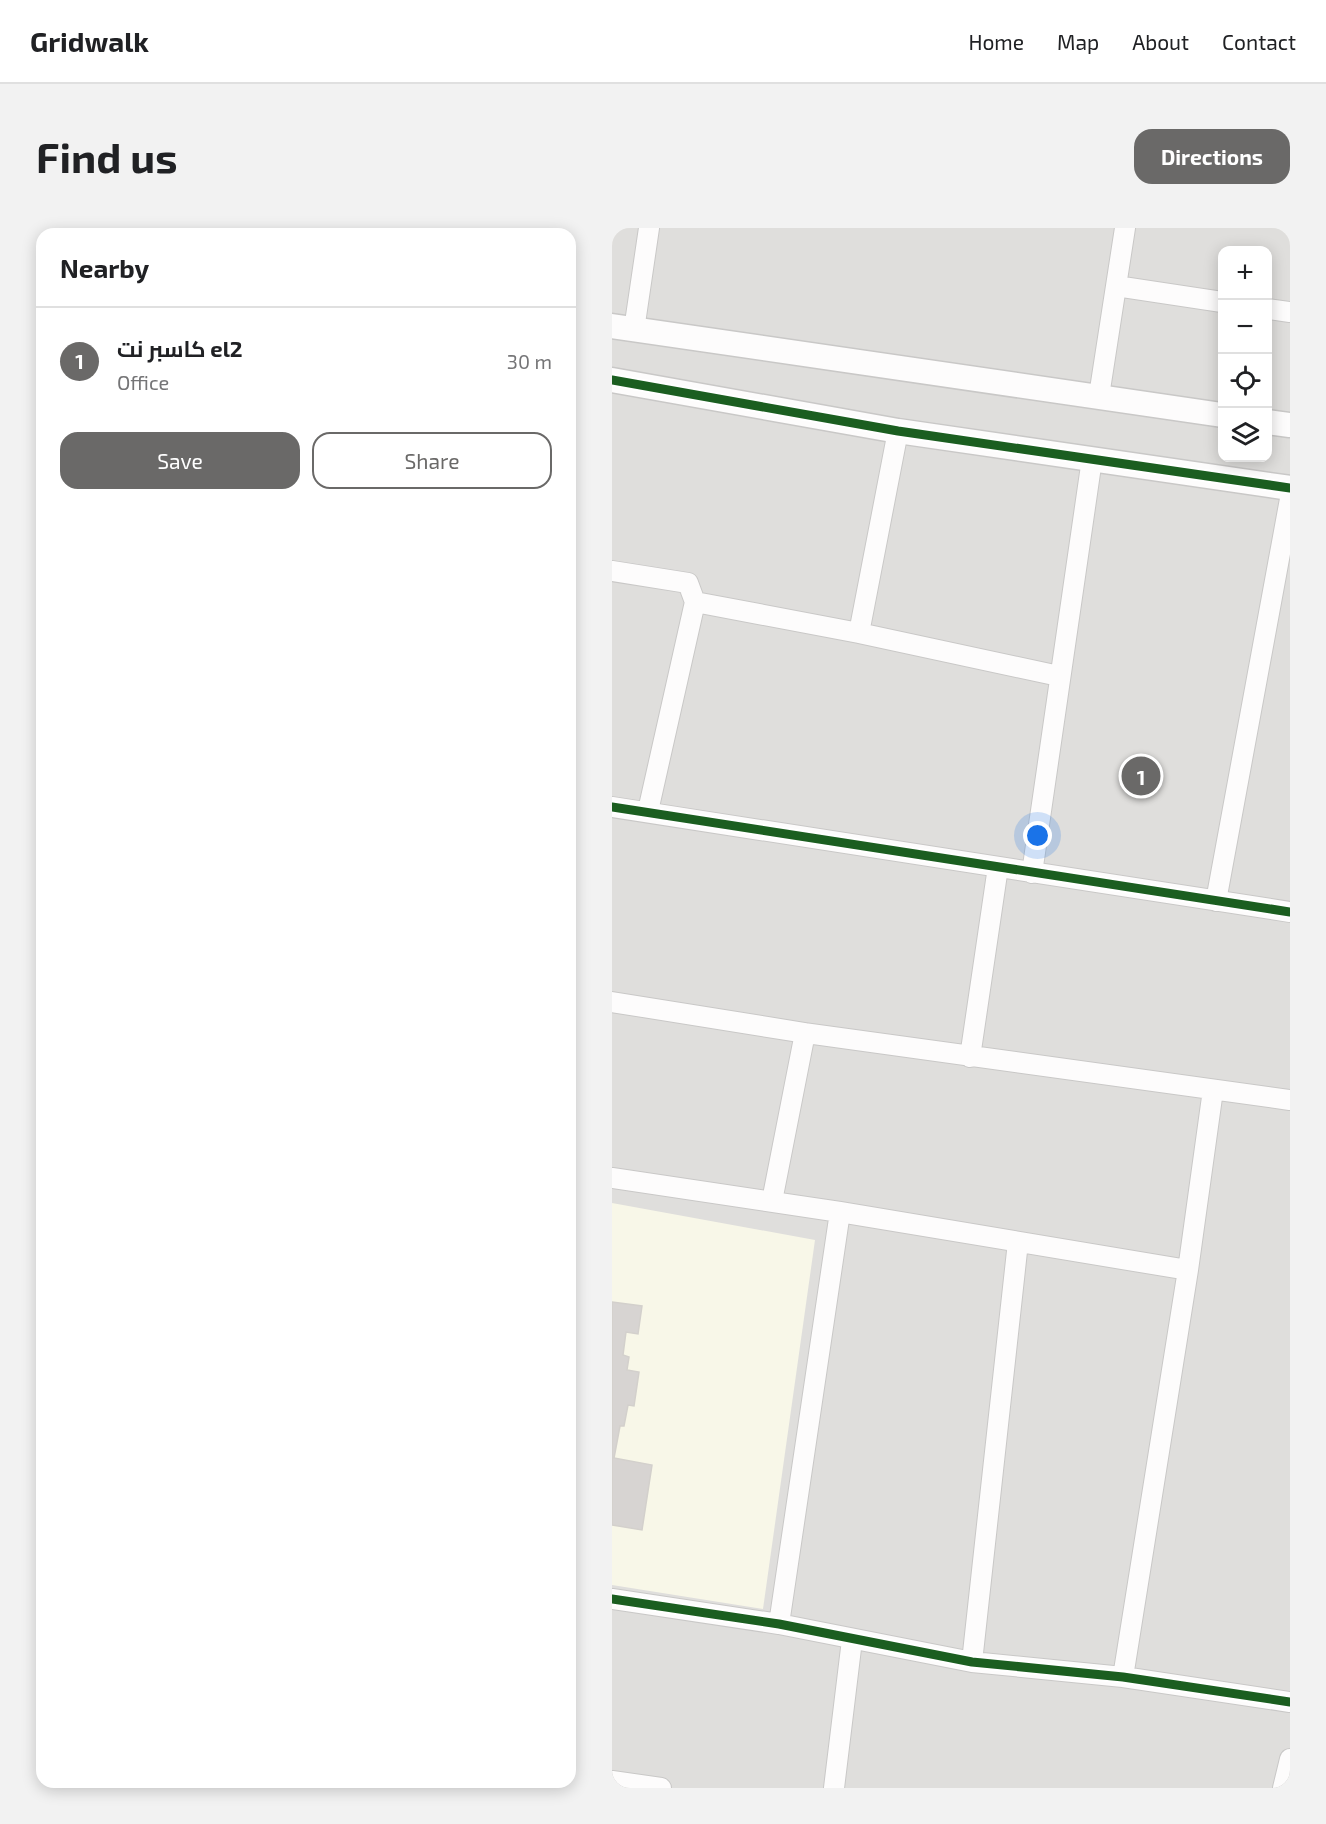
<!DOCTYPE html>
<html lang="en">
<head>
<meta charset="utf-8">
<style>
  body { margin:0; font-family:"Exo 2",Cairo,sans-serif; background:#f2f2f2; color:#202124 }
  .controls { position:absolute; right:18px; top:18px; display:grid; overflow:hidden; border-radius:12px; box-shadow:0 3px 15px #0003 }
  .controls button { width:54px; height:54px; display:grid; place-items:center; padding:0; border:0; border-bottom:2px solid #e0e0e0; background:#fff; color:#202124; font:30px sans-serif }
  .you { position:absolute; left:426px; top:608px; width:21px; height:21px; margin:-15px; border:4px solid #fff; border-radius:50%; background:#1a73e8; box-shadow:0 0 0 9px #1a73e833 }
  .badge { display:grid; place-items:center; width:39px; height:39px; border-radius:50%; background:#6a6968; color:#fff; font-size:20px; font-weight:700 }
  .pin { position:absolute; translate:-50% -50%; border:3px solid #fff; box-shadow:0 2px 6px #0006 }
  .list { margin:0; padding:0; list-style:none }
  h2 { display:flex; justify-content:space-between; align-items:center; height:78px; margin:0; padding:0 24px; font-size:26px }
  h2 small { font-size:20px; font-weight:400; color:#757577 }
  .list li { display:grid; grid-template-columns:39px 1fr auto; gap:18px; align-items:center; box-sizing:border-box; height:108px; padding:0 24px; border-top:2px solid #e0e0e0 }
  .list b { display:block; font-size:22px; white-space:nowrap }
  .list p { margin:0; font-size:20px; white-space:nowrap; color:#757577 }
  .list em { font-size:20px; font-style:normal; color:#757577 }
  .actions { display:flex; gap:12px; padding:18px 24px }
  .actions a { flex:1; padding:14px 0; border:2px solid #6a6968; border-radius:18px; text-align:center; font-size:21px; color:#6a6968 }
  .actions .main { background:#6a6968; color:#fff }
  .icon { flex:none; width:33px; height:33px; fill:none; stroke:currentColor; stroke-width:2; stroke-linecap:round; stroke-linejoin:round }
  .map { position:relative; flex:none; width:678px; height:1560px; overflow:hidden; border-radius:18px }
  header { display:flex; align-items:center; gap:36px; box-sizing:border-box; height:84px; padding:0 30px; background:#fff; border-bottom:2px solid #e0e0e0 }
  header strong { font-size:28px }
  nav { display:flex; gap:33px; margin-inline-start:auto; font-size:21px }
  .intro { display:flex; align-items:center; justify-content:space-between; box-sizing:border-box; height:144px; padding:0 36px }
  h1 { margin:0; font-size:42px }
  .button { padding:15px 27px; border-radius:18px; background:#6a6968; color:#fff; font-size:21px; font-weight:700 }
  main { display:flex; gap:36px; padding:0 36px }
  aside { flex:1; background:#fff; border-radius:18px; box-shadow:0 3px 15px #0003 }
  .map>svg:first-child { display:block }
  .residential { fill:#dfdedc; fill-rule:evenodd }
  .education { fill:#f8f7e8 }
  .building { fill:#d7d4d2; stroke:#d3d0cc; stroke-width:1.5 }
  .lines { fill:none; stroke-linecap:round; stroke-linejoin:round }
  .minor-casing { stroke:#c9c8c7; stroke-width:22 }
  .tertiary-casing { stroke:#c9c8c7; stroke-width:27 }
  .minor { stroke:#fdfcfc; stroke-width:20 }
  .tertiary { stroke:#fdfcfc; stroke-width:24 }
  .cycleway-casing { stroke:#fff; stroke-width:13 }
  .cycleway { stroke:#1b5e20; stroke-width:9 }
</style>
</head>
<body>
<header>
<strong>Gridwalk</strong>
<nav><a>Home</a><a>Map</a><a>About</a><a>Contact</a></nav>
</header>
<div class="intro"><h1>Find us</h1><a class="button">Directions</a></div>
<main>
<aside>
<h2>Nearby<small></small></h2>
<ul class="list">
<li><span class="badge">1</span><div><b>كاسبر نت el2</b><p>Office</p></div><em>30 m</em></li>
</ul>
<div class="actions"><a class="main">Save</a><a>Share</a></div>
</aside>
<div class="map">
<svg width="678" height="1560" viewBox="0 0 678 1560">
  <rect width="100%" height="100%" fill="#f0eeeb"/>
  <path class="residential" d="M 0,0 L 678,0 L 678,1560 L 0,1560 ZM 610,22 L 656,22 L 656,230 L 610,230 Z"/>
  <path class="education" d="M 0,975 L 203,1012 L 151,1381 L 0,1357 Z"/>
  <path class="building" d="M 0,1074 L 30,1078 L 26,1106 L 14,1104 L 11,1127 L 17,1129 L 15,1142 L 27,1144 L 22,1178 L 16,1177 L 12,1198 L 8,1198 L 2,1230 L 40,1237 L 30,1302 L 0,1297 Z"/>
  <g class="lines">
    <defs>
      <path id="minor" d="M 504,58 L 610,74
        M 656,81 L 678,84
        M 22,102 L 37,0
        M 487,168 L 513,0
        M 0,343 L 76,355 L 83,374 L 36,583
        M 83,374 L 247,405 L 447,448
        M 247,405 L 286,203
        M 0,579 L 678,684
        M 420,645 L 480,231
        M 604,673 L 678,271
        M 0,774 L 193,805 L 678,872
        M 358,829 L 386,639
        M 0,950 L 228,984 L 576,1042
        M 160,973 L 193,805
        M 0,1371 L 167,1396 L 360,1434 L 511,1449 L 678,1474
        M 167,1396 L 228,984
        M 360,1434 L 406,1014
        M 511,1449 L 576,1042 L 601,862
        M 0,1553 L 49,1560
        M 222,1560 L 240,1412
        M 671,1560 L 678,1531"/>
      <path id="tertiary" d="M 0,98 L 610,187
        M 0,152 L 286,203 L 678,260
        M 656,194 L 678,197"/>
    </defs>
    <use href="#minor" class="minor-casing"/>
    <use href="#tertiary" class="tertiary-casing"/>
    <use href="#minor" class="minor"/>
    <use href="#tertiary" class="tertiary"/>
    <defs>
      <path id="cycleway" d="M 0,152 L 286,203 L 678,260
        M 0,579 L 678,684
        M 0,1371 L 167,1396 L 360,1434 L 511,1449 L 678,1474"/>
    </defs>
    <use href="#cycleway" class="cycleway-casing"/>
    <use href="#cycleway" class="cycleway"/>
  </g>
</svg>
<div class="controls">
<button>+</button>
<button>−</button>
<button><svg class="icon" aria-label="locate" viewBox="0 0 24 24"><circle cx="12" cy="12" r="6"/><path d="M12 2v4M12 18v4M2 12h4M18 12h4"/></svg></button>
<button><svg class="icon" aria-label="layers" viewBox="0 0 24 24"><path d="M12 4l9 5-9 5-9-5zM3 14l9 5 9-5"/></svg></button>
</div>
<div class="you"></div>
<div class="pin badge" style="left:529px;top:548px">1</div>
</div>
</main>
</body>
</html>
